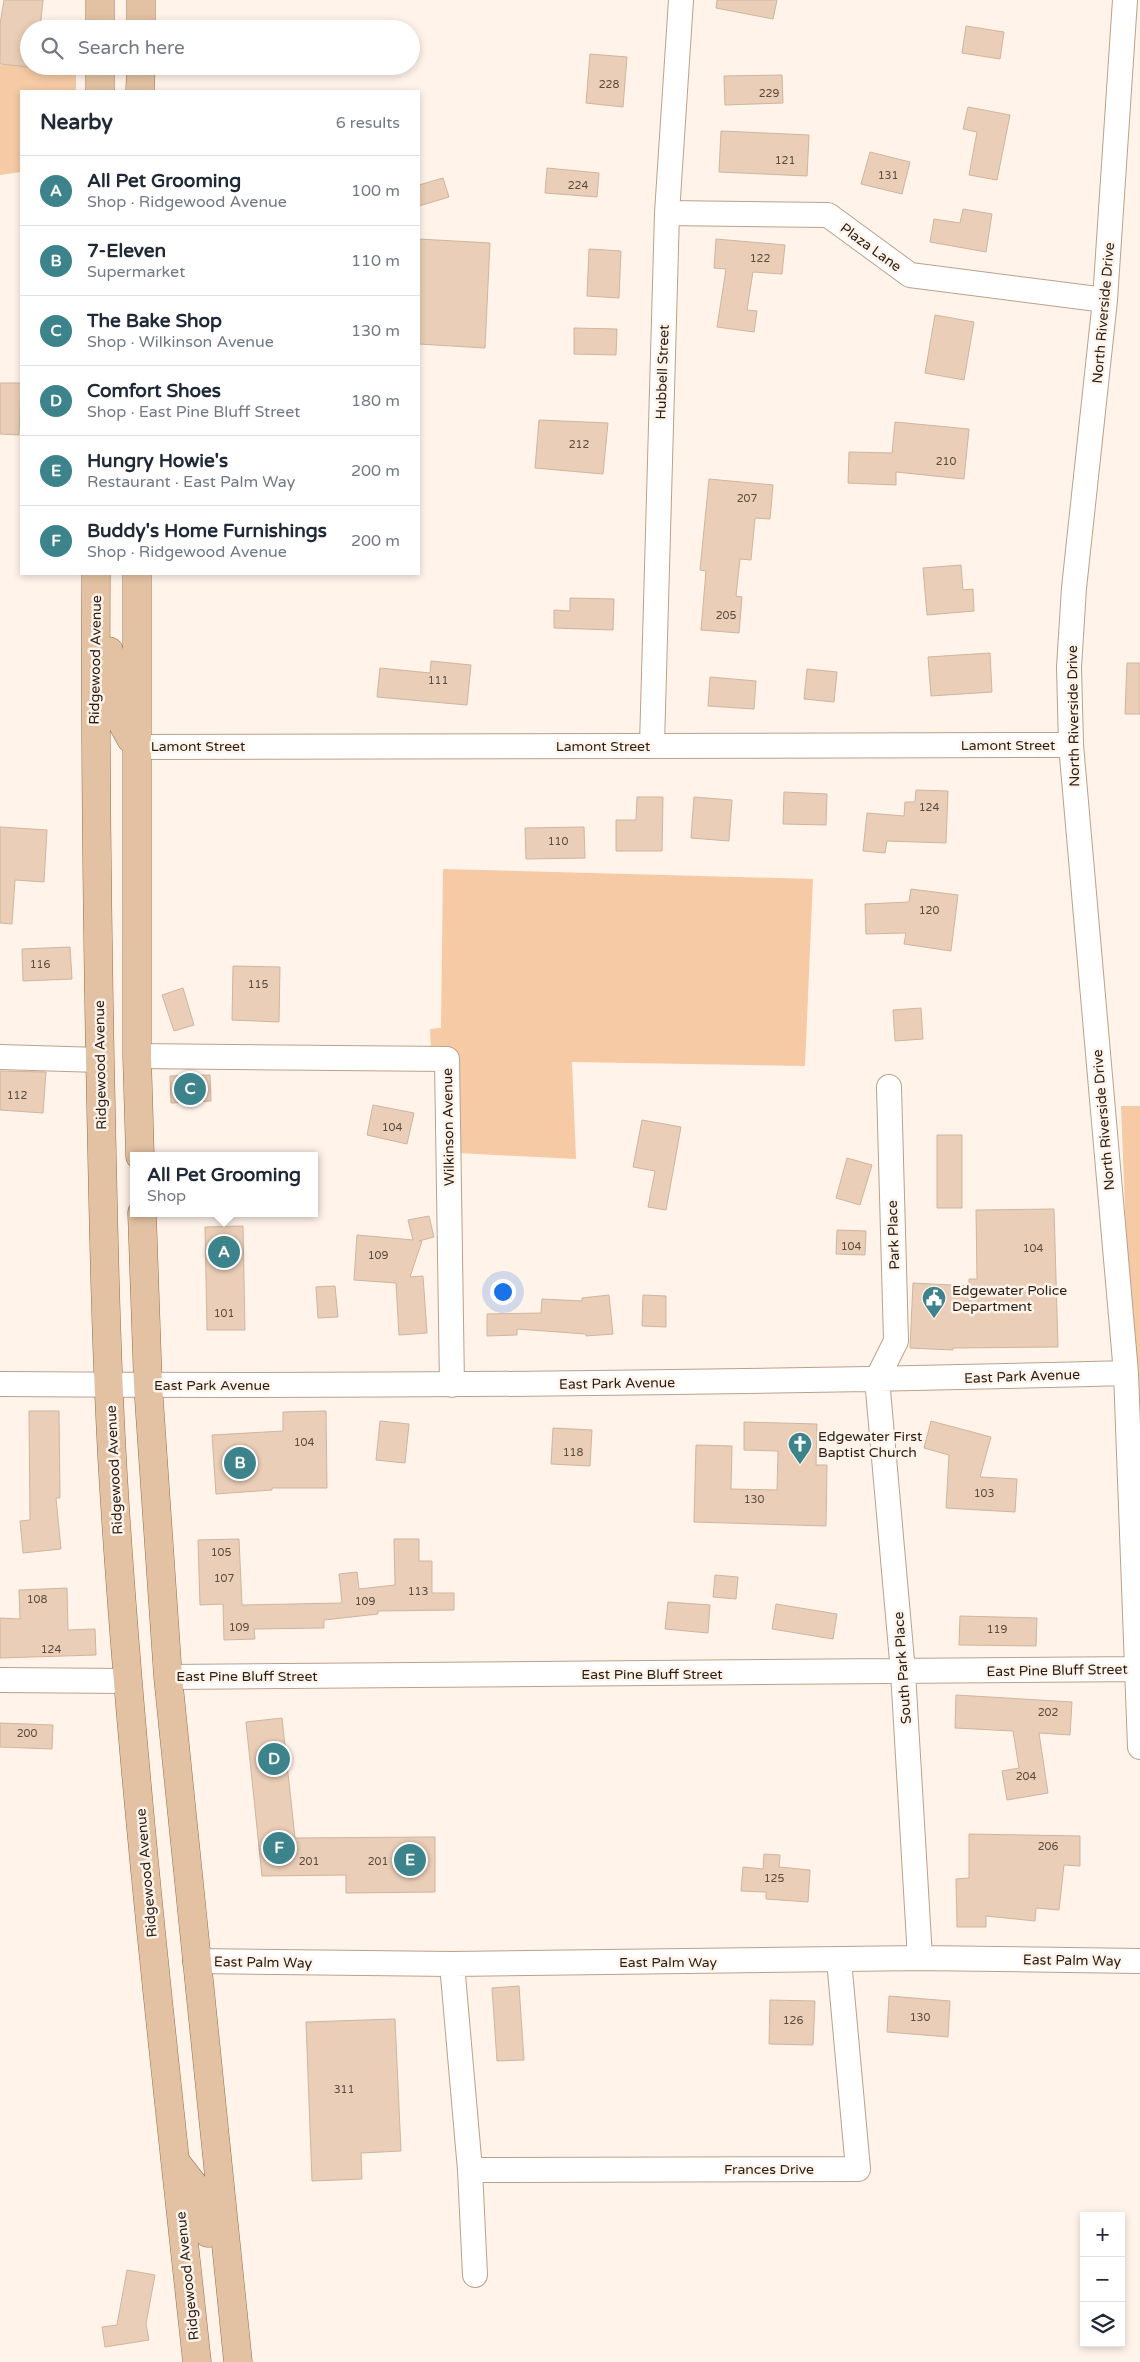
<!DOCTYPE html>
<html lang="en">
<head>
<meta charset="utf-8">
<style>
  body { margin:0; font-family:"Varela Round",sans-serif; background:#f2f2f3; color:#1f2937 }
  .controls { position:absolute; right:15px; bottom:15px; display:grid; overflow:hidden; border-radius:0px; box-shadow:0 2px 8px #0003 }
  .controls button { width:45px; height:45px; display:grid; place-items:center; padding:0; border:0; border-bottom:1px solid #e0e1e3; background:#fff; color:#1f2937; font:25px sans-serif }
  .you { position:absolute; left:502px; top:1291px; width:18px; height:18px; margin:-12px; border:4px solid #fff; border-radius:50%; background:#1a73e8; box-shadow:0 0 0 8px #1a73e833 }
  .badge { display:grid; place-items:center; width:32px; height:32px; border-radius:50%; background:#3c838b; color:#fff; font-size:16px; font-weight:700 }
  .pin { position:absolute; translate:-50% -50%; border:2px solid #fff; box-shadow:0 1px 5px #0006 }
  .popup { position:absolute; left:130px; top:1152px; width:188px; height:65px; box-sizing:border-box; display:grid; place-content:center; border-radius:0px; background:#fff; filter:drop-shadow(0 1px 4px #0005); font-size:16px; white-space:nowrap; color:#747a83 }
  .popup b { font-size:19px; color:#1f2937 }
  .popup::after { content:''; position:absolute; left:50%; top:100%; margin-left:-10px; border:10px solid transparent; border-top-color:#fff }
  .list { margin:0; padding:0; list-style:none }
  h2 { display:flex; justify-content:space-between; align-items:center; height:65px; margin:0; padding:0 20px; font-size:21px }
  h2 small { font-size:16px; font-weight:400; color:#747a83 }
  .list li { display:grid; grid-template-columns:32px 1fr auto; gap:15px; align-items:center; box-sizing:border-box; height:70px; padding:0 20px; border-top:1px solid #e0e1e3 }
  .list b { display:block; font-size:19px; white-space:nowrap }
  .list p { margin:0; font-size:16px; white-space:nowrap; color:#747a83 }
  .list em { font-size:16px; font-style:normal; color:#747a83 }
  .icon { flex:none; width:28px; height:28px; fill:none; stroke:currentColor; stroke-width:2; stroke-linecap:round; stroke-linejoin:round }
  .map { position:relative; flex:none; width:1140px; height:2362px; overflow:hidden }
  .search { position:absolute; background:#fff; box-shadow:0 2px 8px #0003; left:20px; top:20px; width:400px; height:55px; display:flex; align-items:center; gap:12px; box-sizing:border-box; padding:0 18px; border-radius:28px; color:#747a83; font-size:19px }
  .panel { position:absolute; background:#fff; box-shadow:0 2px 8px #0003; left:20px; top:90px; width:400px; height:485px; border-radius:0px }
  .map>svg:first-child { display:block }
  .green { fill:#f6caa4 }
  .building { fill:#eaceb7; stroke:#cfb59e }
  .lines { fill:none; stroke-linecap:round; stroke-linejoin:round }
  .minor-casing { stroke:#bba18a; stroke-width:26 }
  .major-casing { stroke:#966e4a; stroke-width:29 }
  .minor { stroke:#fff; stroke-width:24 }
  .major { stroke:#e3c2a3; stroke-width:28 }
  .labels { text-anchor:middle; stroke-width:5; stroke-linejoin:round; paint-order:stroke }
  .number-label { font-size:11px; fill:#594b3e }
  .street-label { font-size:14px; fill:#291f16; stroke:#fff3ea }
  .poi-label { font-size:14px; fill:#291f16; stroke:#fff3ea; text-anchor:start }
</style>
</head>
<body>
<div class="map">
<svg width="1140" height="2362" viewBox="0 0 1140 2362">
  <rect width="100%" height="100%" fill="#fff3ea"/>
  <path class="green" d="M 0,65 L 76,66 L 76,91 L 21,91 L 21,172 L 0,175 Z
    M 443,869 L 813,879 L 805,1066 L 572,1062 L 576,1159 L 458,1153 L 431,1048 L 430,1029 L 441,1028 Z
    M 1121,1106 L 1140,1106 L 1140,1413 L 1133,1413 Z"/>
  <path class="building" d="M 4,0 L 43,0 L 40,29 L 29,29 L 29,67 L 0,64 L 0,24 Z
    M 717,0 L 777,0 L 773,19 L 716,8 Z
    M 966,26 L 1004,32 L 1000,59 L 962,53 Z
    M 590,54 L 627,57 L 623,107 L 586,103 Z
    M 782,75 L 783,103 L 725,105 L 724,76 Z
    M 968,107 L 1010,115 L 997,180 L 969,175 L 977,132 L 963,129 Z
    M 721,131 L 809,135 L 807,176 L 719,172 Z
    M 870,152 L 910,162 L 902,194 L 861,184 Z
    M 547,168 L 599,173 L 597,197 L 545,193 Z
    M 443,178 L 449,197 L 419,206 L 419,185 Z
    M 963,209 L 992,214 L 986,252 L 930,242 L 934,219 L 960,223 Z
    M 419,239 L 490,243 L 485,348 L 419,344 Z
    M 716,239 L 785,245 L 782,274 L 753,272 L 747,310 L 757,311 L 754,332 L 717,327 L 726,269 L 714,268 Z
    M 589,249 L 621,251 L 619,298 L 587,296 Z
    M 935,315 L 974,322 L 964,380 L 925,373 Z
    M 574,328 L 617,329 L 616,355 L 574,354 Z
    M 0,383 L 21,383 L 19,435 L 0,434 Z
    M 539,420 L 608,423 L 603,474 L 535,468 Z
    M 895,422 L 969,429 L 964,479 L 896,472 L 896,485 L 848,483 L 849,452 L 892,453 Z
    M 709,479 L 773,485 L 770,519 L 755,518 L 751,560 L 740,559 L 736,596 L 742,597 L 739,633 L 701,630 L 706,571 L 700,570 Z
    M 961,565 L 963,590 L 973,589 L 974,611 L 927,615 L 923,568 Z
    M 570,598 L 614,599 L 613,630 L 554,628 L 554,610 L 570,611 Z
    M 990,653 L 992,692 L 931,696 L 928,657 Z
    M 431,661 L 471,665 L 467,705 L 377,697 L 380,668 L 430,673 Z
    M 1127,663 L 1140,663 L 1140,714 L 1125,714 Z
    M 807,669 L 837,672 L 834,702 L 804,699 Z
    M 710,677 L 756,681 L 754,709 L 708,706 Z
    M 916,790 L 948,791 L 946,843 L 887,841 L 885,853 L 863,851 L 867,813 L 904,816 L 905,802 L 915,802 Z
    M 784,792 L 827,794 L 826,825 L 783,824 Z
    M 637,797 L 663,797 L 662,851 L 616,851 L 616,820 L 636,820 Z
    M 694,797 L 732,800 L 729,841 L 691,838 Z
    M 0,827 L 47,830 L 44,882 L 15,880 L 12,924 L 0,923 Z
    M 584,827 L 585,858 L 526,859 L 525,828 Z
    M 911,889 L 958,895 L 951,951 L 904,944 L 906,933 L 866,934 L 865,904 L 909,902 Z
    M 70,947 L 72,979 L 23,981 L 22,949 Z
    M 233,966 L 280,967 L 279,1022 L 232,1020 Z
    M 183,988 L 194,1025 L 174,1031 L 162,995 Z
    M 921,1008 L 923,1039 L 895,1041 L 893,1010 Z
    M 0,1071 L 46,1072 L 43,1113 L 0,1110 Z
    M 210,1075 L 211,1101 L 171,1103 L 170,1076 Z
    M 373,1105 L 414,1113 L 407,1144 L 367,1135 Z
    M 642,1120 L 681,1127 L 666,1210 L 648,1207 L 655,1171 L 633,1167 Z
    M 937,1135 L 962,1135 L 962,1208 L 937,1208 Z
    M 847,1158 L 872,1165 L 860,1205 L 836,1198 Z
    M 1054,1209 L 1058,1347 L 953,1348 L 953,1350 L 910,1348 L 913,1283 L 969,1286 L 969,1279 L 977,1279 L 976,1210 Z
    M 429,1216 L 434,1237 L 419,1241 L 422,1241 L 410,1277 L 423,1276 L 427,1333 L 399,1335 L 396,1283 L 354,1280 L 357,1235 L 413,1240 L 408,1220 Z
    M 243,1226 L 245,1330 L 207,1330 L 205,1227 Z
    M 837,1230 L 866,1231 L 865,1255 L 836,1254 Z
    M 335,1286 L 338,1317 L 318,1318 L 316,1287 Z
    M 609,1295 L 613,1334 L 586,1336 L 586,1334 L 517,1329 L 517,1335 L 487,1336 L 487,1314 L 541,1313 L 542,1299 L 582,1301 L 582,1298 Z
    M 643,1295 L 666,1296 L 666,1327 L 642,1326 Z
    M 29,1411 L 59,1411 L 60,1498 L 56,1498 L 61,1549 L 23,1553 L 20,1521 L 30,1520 Z
    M 326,1411 L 327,1488 L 272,1488 L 272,1490 L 216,1494 L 212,1435 L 283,1431 L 283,1412 Z
    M 380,1421 L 409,1424 L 405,1463 L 376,1460 Z
    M 931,1421 L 991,1437 L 980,1477 L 1017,1479 L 1015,1512 L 946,1508 L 949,1455 L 924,1448 Z
    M 744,1422 L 817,1424 L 816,1465 L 827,1465 L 826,1526 L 694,1522 L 696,1445 L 732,1446 L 731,1489 L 777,1490 L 778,1451 L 744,1450 Z
    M 553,1428 L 592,1430 L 590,1466 L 551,1464 Z
    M 239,1539 L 242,1605 L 342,1603 L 339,1574 L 357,1572 L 359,1589 L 395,1585 L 394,1539 L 419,1539 L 419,1561 L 432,1561 L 432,1593 L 454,1593 L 454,1610 L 378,1611 L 378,1614 L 324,1620 L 324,1628 L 254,1629 L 255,1639 L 224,1640 L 223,1604 L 200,1605 L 198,1540 Z
    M 715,1575 L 738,1577 L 736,1599 L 713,1597 Z
    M 67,1588 L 68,1630 L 95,1629 L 96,1655 L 0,1658 L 0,1618 L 20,1619 L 19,1590 Z
    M 668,1602 L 710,1605 L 708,1633 L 665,1629 Z
    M 776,1604 L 837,1614 L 833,1639 L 772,1629 Z
    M 960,1616 L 1037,1618 L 1036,1646 L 959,1645 Z
    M 956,1695 L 1072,1702 L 1070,1735 L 1039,1733 L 1048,1793 L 1007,1800 L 1002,1771 L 1019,1768 L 1013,1731 L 955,1728 Z
    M 282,1718 L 295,1838 L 435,1837 L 435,1892 L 346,1893 L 346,1875 L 262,1876 L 246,1722 Z
    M 0,1723 L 53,1725 L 52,1749 L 0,1747 Z
    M 969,1834 L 1080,1836 L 1080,1866 L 1064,1865 L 1059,1910 L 1036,1908 L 1035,1921 L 986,1916 L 986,1927 L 957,1927 L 956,1879 L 969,1878 Z
    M 764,1854 L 780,1855 L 779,1867 L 810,1870 L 808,1902 L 766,1899 L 766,1892 L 741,1891 L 743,1867 L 763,1869 Z
    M 519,1986 L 524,2060 L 497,2061 L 492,1988 Z
    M 889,1996 L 950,2001 L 948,2037 L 887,2032 Z
    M 770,2000 L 815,2001 L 813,2045 L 769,2044 Z
    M 395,2019 L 401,2151 L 361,2153 L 362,2179 L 312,2181 L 306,2022 Z
    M 127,2270 L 155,2275 L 146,2324 L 149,2340 L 105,2347 L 102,2327 L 117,2325 Z"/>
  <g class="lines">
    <defs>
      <path id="minor" d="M 1125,0 L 1105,300 L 1074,588 L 1069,667 L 1071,745 L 1126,1373 L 1140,1747
        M 667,213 L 828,215 L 910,275 L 1105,300
        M 652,745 L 667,213 L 681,0
        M 136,747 L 1071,745
        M 137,1056 L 447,1059 L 452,1385
        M 0,1057 L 100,1060
        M 889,1087 L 896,1341 L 877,1379 L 903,1672 L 920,1958
        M 0,1384 C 375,1387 751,1383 1126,1373
        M 168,1677 L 1137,1669
        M 0,1680 L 127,1681
        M 195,1961 L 452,1964 L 920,1958 L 1140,1961
        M 452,1964 L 470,2170 L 475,2275
        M 470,2170 L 858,2169 L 839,1960"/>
      <path id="major" d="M 100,29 L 100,0
        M 141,29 L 141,0
        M 100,91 L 100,66
        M 140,91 L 141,66
        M 96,574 C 95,736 97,898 100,1060 C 103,1198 105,1336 113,1474 C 131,1771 165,2067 197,2362
        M 137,574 L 137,1056 L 140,1156
        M 109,651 L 120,719 L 131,739
        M 142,1213 L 148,1385 L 168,1677 L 238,2362
        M 175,2161 L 199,2192 L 208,2233"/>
    </defs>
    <use href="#minor" class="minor-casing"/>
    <use href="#major" class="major-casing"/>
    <use href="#minor" class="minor"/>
    <use href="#major" class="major"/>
  </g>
  <defs>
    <symbol id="civic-pin" viewBox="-11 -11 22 30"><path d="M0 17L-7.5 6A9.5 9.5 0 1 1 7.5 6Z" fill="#3c838b" stroke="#fff3ea"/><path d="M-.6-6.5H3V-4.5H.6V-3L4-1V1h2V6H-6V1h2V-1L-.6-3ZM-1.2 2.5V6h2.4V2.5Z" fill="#fff"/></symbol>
    <symbol id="church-pin" viewBox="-11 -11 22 30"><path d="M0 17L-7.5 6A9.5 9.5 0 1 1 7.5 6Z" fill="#3c838b" stroke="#fff3ea"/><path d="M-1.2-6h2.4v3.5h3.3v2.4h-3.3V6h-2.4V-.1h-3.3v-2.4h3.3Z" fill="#fff"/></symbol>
  </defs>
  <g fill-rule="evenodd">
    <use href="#civic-pin" x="920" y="1284" width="28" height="38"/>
    <use href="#church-pin" x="786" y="1430" width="28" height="38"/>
  </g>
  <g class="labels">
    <g class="number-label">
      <text x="609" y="88">228</text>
      <text x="769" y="97">229</text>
      <text x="785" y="164">121</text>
      <text x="888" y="179">131</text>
      <text x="578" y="189">224</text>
      <text x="760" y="262">122</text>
      <text x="579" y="448">212</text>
      <text x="946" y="465">210</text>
      <text x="747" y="502">207</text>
      <text x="726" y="619">205</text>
      <text x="438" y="684">111</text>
      <text x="929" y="811">124</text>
      <text x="558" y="845">110</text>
      <text x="929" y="914">120</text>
      <text x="40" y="968">116</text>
      <text x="258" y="988">115</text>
      <text x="17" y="1099">112</text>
      <text x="392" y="1131">104</text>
      <text x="851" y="1250">104</text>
      <text x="1033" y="1252">104</text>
      <text x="378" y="1259">109</text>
      <text x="224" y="1317">101</text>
      <text x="304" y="1446">104</text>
      <text x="573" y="1456">118</text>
      <text x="984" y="1497">103</text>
      <text x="754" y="1503">130</text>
      <text x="221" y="1556">105</text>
      <text x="224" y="1582">107</text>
      <text x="418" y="1595">113</text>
      <text x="37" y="1603">108</text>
      <text x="365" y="1605">109</text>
      <text x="239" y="1631">109</text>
      <text x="997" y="1633">119</text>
      <text x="51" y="1653">124</text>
      <text x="1048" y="1716">202</text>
      <text x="27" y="1737">200</text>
      <text x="1026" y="1780">204</text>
      <text x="1048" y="1850">206</text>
      <text x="309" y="1865">201</text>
      <text x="378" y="1865">201</text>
      <text x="774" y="1882">125</text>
      <text x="920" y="2021">130</text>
      <text x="793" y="2024">126</text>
      <text x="344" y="2093">311</text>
    </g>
    <g class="street-label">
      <text transform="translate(871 247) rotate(36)" y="5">Plaza Lane</text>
      <text transform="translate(1103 313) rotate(-85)" y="5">North Riverside Drive</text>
      <text transform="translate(662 372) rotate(-88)" y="5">Hubbell Street</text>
      <text transform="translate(95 660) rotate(-89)" y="5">Ridgewood Avenue</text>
      <text transform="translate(1073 716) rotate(-91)" y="5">North Riverside Drive</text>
      <text x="1008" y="750">Lamont Street</text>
      <text x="198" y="751">Lamont Street</text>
      <text x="603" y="751">Lamont Street</text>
      <text transform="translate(100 1065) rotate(-91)" y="5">Ridgewood Avenue</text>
      <text transform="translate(1103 1120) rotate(-95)" y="5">North Riverside Drive</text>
      <text transform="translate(448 1127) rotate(-91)" y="5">Wilkinson Avenue</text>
      <text transform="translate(893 1235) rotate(-92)" y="5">Park Place</text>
      <text transform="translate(1022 1376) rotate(-2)" y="5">East Park Avenue</text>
      <text transform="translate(617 1383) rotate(-1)" y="5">East Park Avenue</text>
      <text x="212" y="1390">East Park Avenue</text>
      <text transform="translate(114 1470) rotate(-93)" y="5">Ridgewood Avenue</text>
      <text transform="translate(902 1668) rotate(-94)" y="5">South Park Place</text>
      <text transform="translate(1057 1670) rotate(-1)" y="5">East Pine Bluff Street</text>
      <text x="652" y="1679">East Pine Bluff Street</text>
      <text x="247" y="1681">East Pine Bluff Street</text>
      <text transform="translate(146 1873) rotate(-95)" y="5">Ridgewood Avenue</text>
      <text transform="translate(1072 1960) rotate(1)" y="5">East Palm Way</text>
      <text transform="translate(263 1962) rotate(1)" y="5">East Palm Way</text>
      <text x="668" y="1967">East Palm Way</text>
      <text x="769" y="2174">Frances Drive</text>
      <text transform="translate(187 2276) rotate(-96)" y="5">Ridgewood Avenue</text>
    </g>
    <g class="poi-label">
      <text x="952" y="1295">Edgewater Police<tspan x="952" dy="16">Department</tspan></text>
      <text x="818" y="1441">Edgewater First<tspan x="818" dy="16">Baptist Church</tspan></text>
    </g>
  </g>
</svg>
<div class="controls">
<button>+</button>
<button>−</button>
<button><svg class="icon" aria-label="layers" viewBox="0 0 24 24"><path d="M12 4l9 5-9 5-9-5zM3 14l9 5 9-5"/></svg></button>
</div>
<div class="you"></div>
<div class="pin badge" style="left:224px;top:1252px">A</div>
<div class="popup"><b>All Pet Grooming</b>Shop</div>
<div class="pin badge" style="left:240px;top:1463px">B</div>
<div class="pin badge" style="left:190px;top:1089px">C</div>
<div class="pin badge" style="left:274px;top:1759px">D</div>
<div class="pin badge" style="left:410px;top:1860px">E</div>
<div class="pin badge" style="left:279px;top:1848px">F</div>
<div class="search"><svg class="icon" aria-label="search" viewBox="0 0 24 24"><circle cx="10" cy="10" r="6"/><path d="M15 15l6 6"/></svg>Search here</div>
<section class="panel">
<h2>Nearby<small>6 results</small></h2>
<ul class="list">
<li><span class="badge">A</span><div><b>All Pet Grooming</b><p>Shop · Ridgewood Avenue</p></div><em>100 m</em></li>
<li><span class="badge">B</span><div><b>7-Eleven</b><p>Supermarket</p></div><em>110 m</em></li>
<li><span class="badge">C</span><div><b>The Bake Shop</b><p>Shop · Wilkinson Avenue</p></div><em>130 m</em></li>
<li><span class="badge">D</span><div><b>Comfort Shoes</b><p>Shop · East Pine Bluff Street</p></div><em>180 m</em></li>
<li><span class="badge">E</span><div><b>Hungry Howie's</b><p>Restaurant · East Palm Way</p></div><em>200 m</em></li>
<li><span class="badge">F</span><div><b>Buddy's Home Furnishings</b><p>Shop · Ridgewood Avenue</p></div><em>200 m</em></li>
</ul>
</section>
</div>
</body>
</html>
